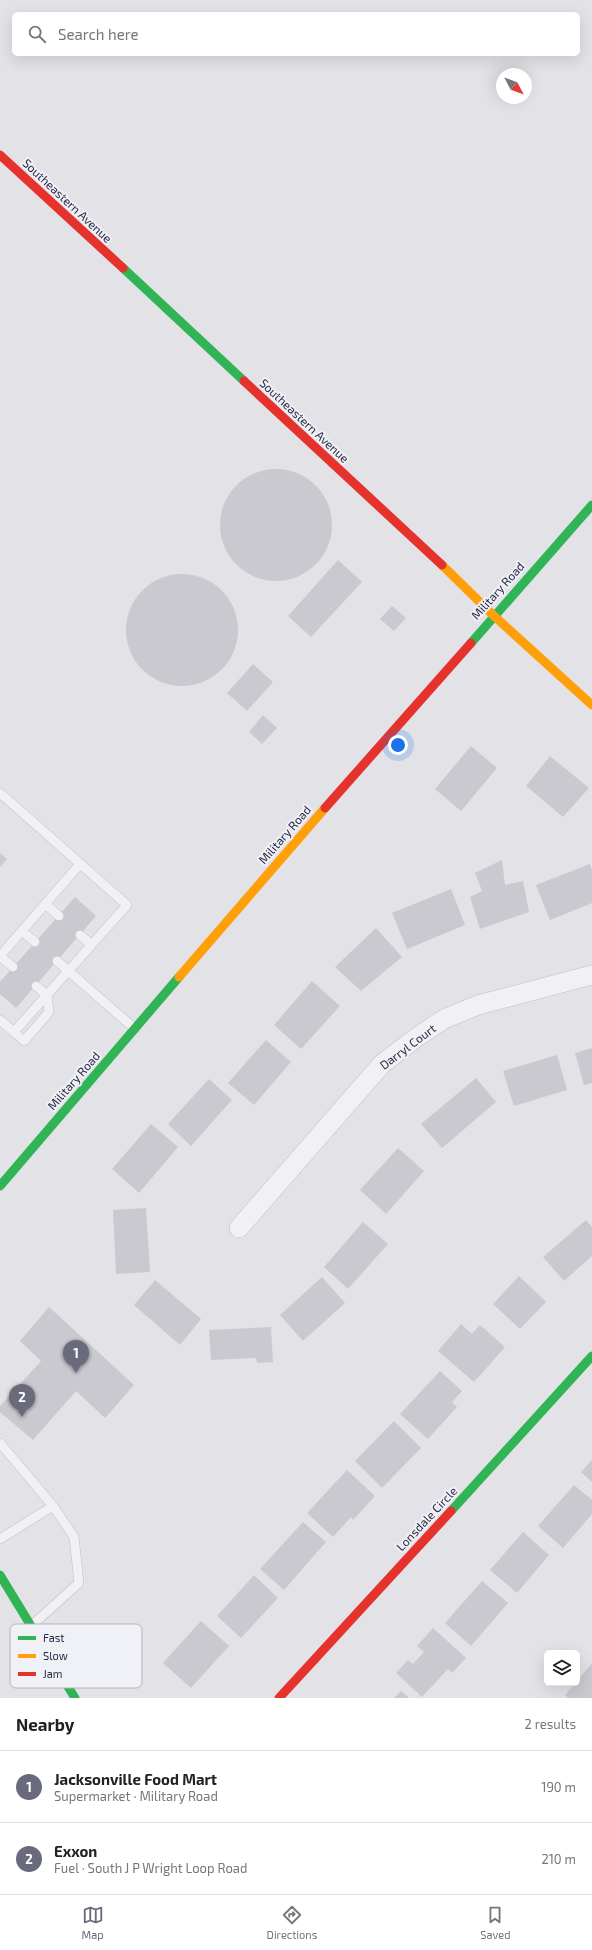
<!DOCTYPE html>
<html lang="en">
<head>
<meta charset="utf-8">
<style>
  body { margin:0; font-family:"Exo 2",sans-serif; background:#f2f2f2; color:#222 }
  .controls { position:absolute; right:12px; bottom:12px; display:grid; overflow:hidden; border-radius:6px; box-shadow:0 4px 16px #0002 }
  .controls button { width:36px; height:36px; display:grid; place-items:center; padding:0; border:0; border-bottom:1px solid #e0e0e0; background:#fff; color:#222; font:20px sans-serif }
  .compass { position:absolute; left:496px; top:68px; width:36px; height:36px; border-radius:50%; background:#fff; box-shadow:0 4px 16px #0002; rotate:131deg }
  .you { position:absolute; left:398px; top:745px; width:14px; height:14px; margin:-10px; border:3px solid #fff; border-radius:50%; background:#1a73e8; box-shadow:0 0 0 6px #1a73e833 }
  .badge { display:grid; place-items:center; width:26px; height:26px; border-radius:50%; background:#696a7b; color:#fff; font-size:13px; font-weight:700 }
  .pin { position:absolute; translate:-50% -33px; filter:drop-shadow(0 1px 2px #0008) }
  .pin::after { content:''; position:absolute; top:21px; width:14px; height:12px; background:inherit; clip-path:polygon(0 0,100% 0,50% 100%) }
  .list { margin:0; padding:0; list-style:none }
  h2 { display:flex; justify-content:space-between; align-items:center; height:52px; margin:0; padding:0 16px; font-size:17px }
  h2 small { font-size:13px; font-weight:400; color:#767676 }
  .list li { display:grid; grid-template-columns:26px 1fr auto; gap:12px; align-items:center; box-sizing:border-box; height:72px; padding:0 16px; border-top:1px solid #e0e0e0 }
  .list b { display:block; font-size:15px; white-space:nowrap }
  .list p { margin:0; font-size:13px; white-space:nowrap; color:#767676 }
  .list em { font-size:13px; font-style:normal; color:#767676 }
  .icon { flex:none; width:22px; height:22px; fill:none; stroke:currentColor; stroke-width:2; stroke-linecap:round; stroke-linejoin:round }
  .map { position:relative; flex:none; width:592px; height:1698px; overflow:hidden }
  .search { position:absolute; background:#fff; box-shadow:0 4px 16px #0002; left:12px; right:12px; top:12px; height:44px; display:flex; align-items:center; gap:10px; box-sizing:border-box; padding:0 14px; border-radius:6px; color:#767676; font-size:15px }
  .sheet { height:196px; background:#fff }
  nav { display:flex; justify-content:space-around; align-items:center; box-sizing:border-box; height:56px; border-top:1px solid #e0e0e0; background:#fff; font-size:11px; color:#767676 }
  nav a { display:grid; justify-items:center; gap:2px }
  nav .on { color:#696a7b }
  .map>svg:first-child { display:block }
  .building { fill:#c9c9cf }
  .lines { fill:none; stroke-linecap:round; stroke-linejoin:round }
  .lane-casing { stroke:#bfbfc5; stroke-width:10 }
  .street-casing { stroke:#bfbfc5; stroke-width:20 }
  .lane { stroke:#f1f1f4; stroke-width:9 }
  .street { stroke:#f1f1f4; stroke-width:19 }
  .fast { stroke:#30b455; stroke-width:9 }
  .slow { stroke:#ff9f0a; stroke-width:9 }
  .jam { stroke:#e5322d; stroke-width:9 }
  .labels { text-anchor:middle; stroke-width:4; stroke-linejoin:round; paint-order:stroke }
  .street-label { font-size:12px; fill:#282941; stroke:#f0f0f7 }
  .key { fill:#f0f0f7; stroke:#b4b4c0; stroke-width:1 }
  .key-label { font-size:11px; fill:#282941 }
</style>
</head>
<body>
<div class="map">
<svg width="592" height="1698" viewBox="0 0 592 1698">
  <rect width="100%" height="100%" fill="#e2e2e7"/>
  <path class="building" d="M220 525a56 56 0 1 1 112 0a56 56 0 1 1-112 0Z
    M 338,560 L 362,582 L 311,637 L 288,616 Z
    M126 630a56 56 0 1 1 112 0a56 56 0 1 1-112 0Z
    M 392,606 L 406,618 L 394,631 L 380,619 Z
    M 253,664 L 273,682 L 247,711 L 227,693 Z
    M 263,715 L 277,728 L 262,744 L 249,732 Z
    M 471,746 L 497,768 L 461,811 L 435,789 Z
    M 550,756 L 589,788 L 563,817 L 526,786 Z
    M 0,853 L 7,859 L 0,867 Z
    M 502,860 L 505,885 L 523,881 L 529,912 L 480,929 L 470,897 L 482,891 L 475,873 Z
    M 590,864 L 592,870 L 592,903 L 550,920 L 536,885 Z
    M 451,889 L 465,925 L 407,949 L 392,913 Z
    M 75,897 L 96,916 L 16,1008 L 0,994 L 0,982 Z
    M 376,928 L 402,957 L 361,991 L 335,967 Z
    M 312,981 L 340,1006 L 301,1049 L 274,1025 Z
    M 266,1040 L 291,1062 L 254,1105 L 228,1083 Z
    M 592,1048 L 592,1083 L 584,1085 L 575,1053 Z
    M 557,1055 L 567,1090 L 514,1106 L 503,1071 Z
    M 476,1078 L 496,1102 L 442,1148 L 421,1124 Z
    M 209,1079 L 232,1100 L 191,1146 L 168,1124 Z
    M 151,1124 L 178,1147 L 139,1193 L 112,1169 Z
    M 398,1148 L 424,1171 L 386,1214 L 360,1190 Z
    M 146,1208 L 150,1272 L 116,1274 L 113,1210 Z
    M 586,1220 L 592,1227 L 592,1256 L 564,1281 L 543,1257 Z
    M 363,1222 L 388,1244 L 348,1289 L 324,1267 Z
    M 519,1276 L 546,1302 L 520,1329 L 493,1304 Z
    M 322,1277 L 345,1303 L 303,1341 L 280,1315 Z
    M 155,1280 L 201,1319 L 180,1345 L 134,1305 Z
    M 49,1307 L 134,1385 L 105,1418 L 76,1391 L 33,1440 L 0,1412 L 0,1406 L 41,1361 L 20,1341 Z
    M 461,1324 L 472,1334 L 480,1325 L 505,1347 L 474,1382 L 438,1351 Z
    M 271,1327 L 273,1362 L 257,1363 L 256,1358 L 211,1360 L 209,1330 Z
    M 440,1371 L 462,1391 L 452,1402 L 457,1407 L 428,1439 L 400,1414 Z
    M 394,1421 L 421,1448 L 382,1488 L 355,1461 Z
    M 592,1460 L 592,1482 L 581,1472 Z
    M 347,1470 L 375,1496 L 353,1520 L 351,1517 L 333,1537 L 307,1513 Z
    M 574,1485 L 592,1500 L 592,1514 L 563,1548 L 538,1526 Z
    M 303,1522 L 326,1542 L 284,1590 L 260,1569 Z
    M 523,1532 L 549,1555 L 517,1593 L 490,1570 Z
    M 254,1575 L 278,1598 L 241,1638 L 217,1616 Z
    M 482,1581 L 508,1603 L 471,1646 L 445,1623 Z
    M 201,1621 L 229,1646 L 191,1688 L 163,1663 Z
    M 433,1628 L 466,1658 L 452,1673 L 448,1669 L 422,1697 L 396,1673 L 408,1660 L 413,1664 L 424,1652 L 417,1646 Z
    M 592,1663 L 592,1698 L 568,1698 L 565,1695 Z
    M 401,1691 L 409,1698 L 394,1698 Z"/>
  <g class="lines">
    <defs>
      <path id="lane" d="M 0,793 L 127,905 L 14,1032 L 0,1020
        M 45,904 L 59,916
        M 22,931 L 35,942
        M 80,935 L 91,944
        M 0,956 L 80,864
        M 0,956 L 13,967
        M 57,961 L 135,1029
        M 14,1032 L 24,1041 L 49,1012 L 47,995 L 36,986
        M 0,1443 L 53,1506 L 74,1537 L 79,1583 L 31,1626
        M 0,1539 L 53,1506"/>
      <path id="street" d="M 239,1228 L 382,1064 L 413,1040 L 444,1019 L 478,1005 L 592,975"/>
    </defs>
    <use href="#lane" class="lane-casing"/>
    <use href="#street" class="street-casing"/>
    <use href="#lane" class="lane"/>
    <use href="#street" class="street"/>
    <path class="fast" d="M 123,268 L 244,381
      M 471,643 L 592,505
      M 0,1186 L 179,977
      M 451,1511 L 592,1356
      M 0,1575 L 75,1698"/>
    <path class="slow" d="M 442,565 L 493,615 L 592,705
      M 179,977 L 325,808"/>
    <path class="jam" d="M 0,155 L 123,268
      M 244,381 L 442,565
      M 325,808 L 471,643
      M 279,1698 L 451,1511"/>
  </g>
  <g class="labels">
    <g class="street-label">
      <text transform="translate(67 201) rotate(43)" y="4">Southeastern Avenue</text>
      <text transform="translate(304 421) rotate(43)" y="4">Southeastern Avenue</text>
      <text transform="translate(498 591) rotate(-48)" y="4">Military Road</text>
      <text transform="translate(285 835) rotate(-49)" y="4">Military Road</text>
      <text transform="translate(408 1047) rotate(-37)" y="4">Darryl Court</text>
      <text transform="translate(74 1081) rotate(-49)" y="4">Military Road</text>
      <text transform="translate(427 1519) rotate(-47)" y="4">Lonsdale Circle</text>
    </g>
  </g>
  <rect x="10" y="1624" width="132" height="64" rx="6" class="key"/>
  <rect x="18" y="1636" width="18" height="4" fill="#30b455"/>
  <rect x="18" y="1654" width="18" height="4" fill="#ff9f0a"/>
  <rect x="18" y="1672" width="18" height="4" fill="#e5322d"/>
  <g class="key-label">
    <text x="43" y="1642">Fast</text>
    <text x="43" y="1660">Slow</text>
    <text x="43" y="1678">Jam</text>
  </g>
</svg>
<div class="controls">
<button><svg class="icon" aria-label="layers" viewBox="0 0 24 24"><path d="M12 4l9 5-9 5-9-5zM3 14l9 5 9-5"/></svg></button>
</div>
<svg class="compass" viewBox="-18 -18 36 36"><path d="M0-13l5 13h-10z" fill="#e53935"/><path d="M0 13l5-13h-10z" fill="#767676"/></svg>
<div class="you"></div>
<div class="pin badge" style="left:76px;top:1373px">1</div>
<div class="pin badge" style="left:22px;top:1417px">2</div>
<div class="search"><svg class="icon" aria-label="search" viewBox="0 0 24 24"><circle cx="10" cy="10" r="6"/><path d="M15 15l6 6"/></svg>Search here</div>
</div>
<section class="sheet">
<h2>Nearby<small>2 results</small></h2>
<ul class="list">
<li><span class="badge">1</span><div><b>Jacksonville Food Mart</b><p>Supermarket · Military Road</p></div><em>190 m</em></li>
<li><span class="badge">2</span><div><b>Exxon</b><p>Fuel · South J P Wright Loop Road</p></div><em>210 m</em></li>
</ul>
</section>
<nav>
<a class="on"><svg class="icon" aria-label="map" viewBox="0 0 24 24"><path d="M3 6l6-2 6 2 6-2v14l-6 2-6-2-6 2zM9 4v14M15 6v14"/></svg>Map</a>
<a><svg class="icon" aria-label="directions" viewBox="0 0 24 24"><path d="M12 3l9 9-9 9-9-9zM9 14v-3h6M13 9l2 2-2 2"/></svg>Directions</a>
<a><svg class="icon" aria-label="saved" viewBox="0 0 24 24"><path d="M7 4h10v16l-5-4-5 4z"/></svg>Saved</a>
</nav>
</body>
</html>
